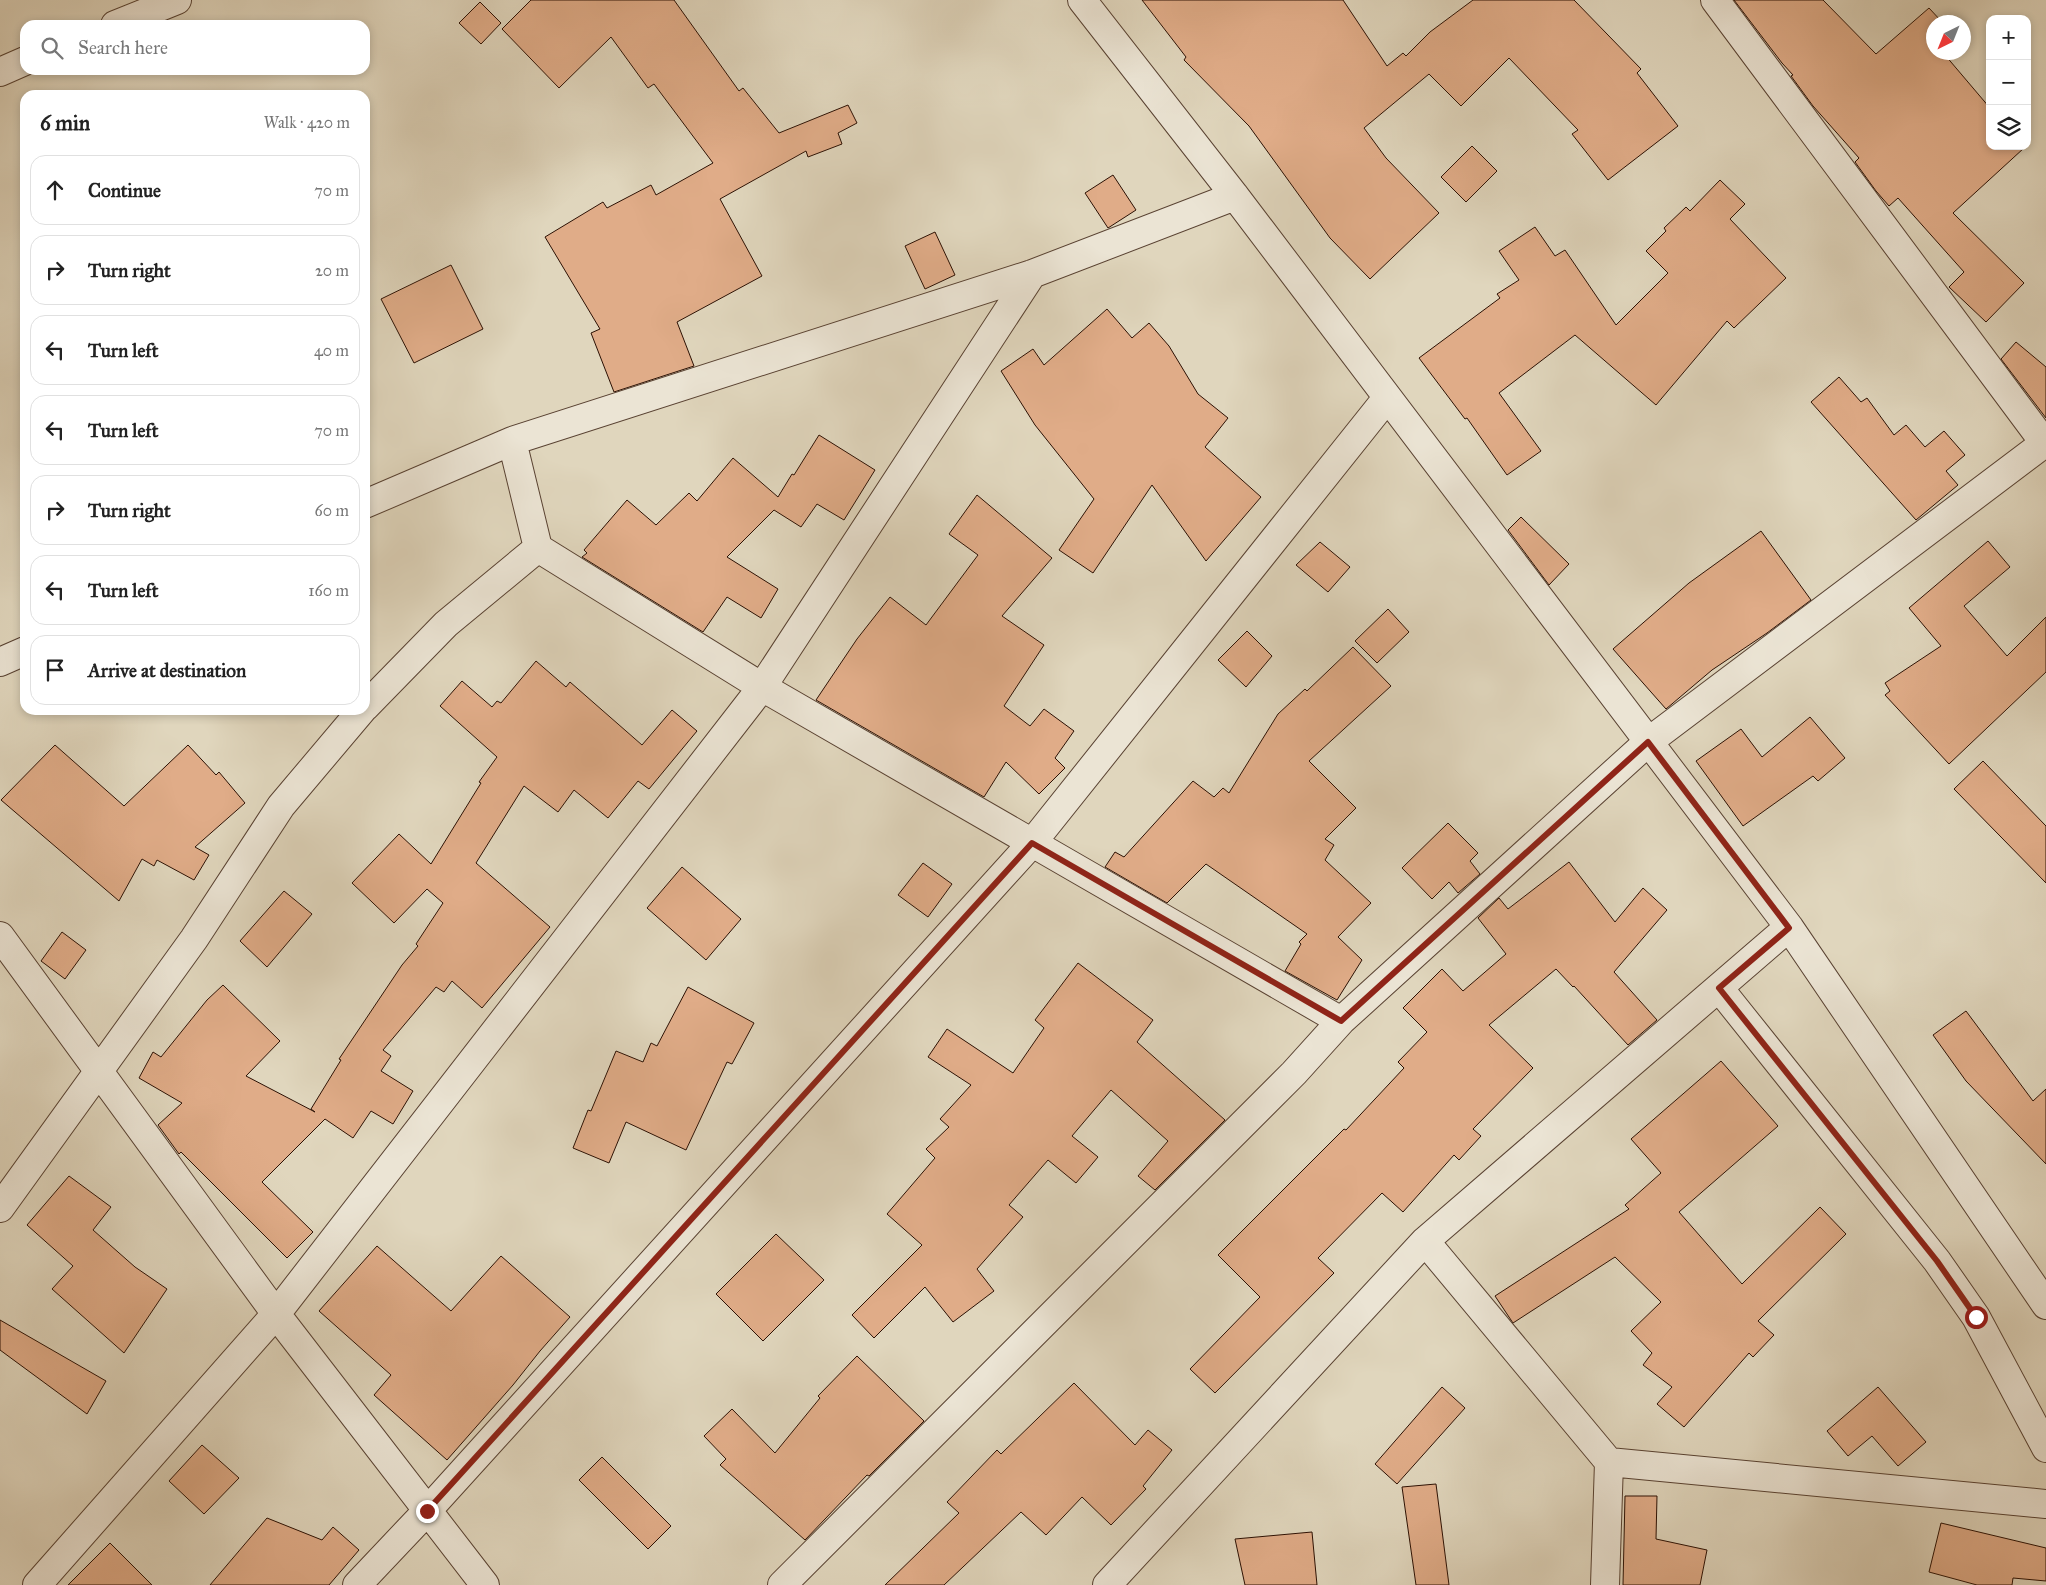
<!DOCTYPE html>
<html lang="en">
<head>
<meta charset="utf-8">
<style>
  body { margin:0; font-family:"IM FELL Great Primer",serif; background:#f6f6f6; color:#222 }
  .controls { position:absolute; right:15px; top:15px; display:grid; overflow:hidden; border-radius:10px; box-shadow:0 2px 8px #0003 }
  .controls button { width:45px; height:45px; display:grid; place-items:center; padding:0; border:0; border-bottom:1px solid #e0e0e0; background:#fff; color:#222; font:25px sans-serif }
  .compass { position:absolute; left:1926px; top:15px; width:45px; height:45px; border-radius:50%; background:#fff; box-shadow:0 2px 8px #0003; rotate:223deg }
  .stop { position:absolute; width:15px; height:15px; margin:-11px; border:4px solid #8f2418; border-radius:50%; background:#fff }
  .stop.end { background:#8f2418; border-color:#fff; box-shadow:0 1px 5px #0008 }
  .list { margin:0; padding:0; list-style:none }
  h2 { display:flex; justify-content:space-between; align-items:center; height:65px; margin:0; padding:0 20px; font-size:21px }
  h2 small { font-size:16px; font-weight:400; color:#767676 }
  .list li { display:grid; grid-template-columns:32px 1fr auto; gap:15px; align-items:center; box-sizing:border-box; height:70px; margin:0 10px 10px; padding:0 10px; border:1px solid #e0e0e0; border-radius:15px }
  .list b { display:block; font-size:19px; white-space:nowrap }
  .list em { font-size:16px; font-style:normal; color:#767676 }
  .icon { flex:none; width:28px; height:28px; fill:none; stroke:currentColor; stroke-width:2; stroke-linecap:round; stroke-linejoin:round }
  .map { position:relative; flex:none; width:2046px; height:1585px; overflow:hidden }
  .search { position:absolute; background:#fff; box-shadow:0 2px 8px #0003; left:20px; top:20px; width:350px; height:55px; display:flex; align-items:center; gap:12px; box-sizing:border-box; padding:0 18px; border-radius:15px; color:#767676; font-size:19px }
  .panel { position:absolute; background:#fff; box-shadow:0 2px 8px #0003; left:20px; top:90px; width:350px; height:625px; border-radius:15px }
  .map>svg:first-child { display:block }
  .building { fill:#e0ac88; stroke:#2c1104 }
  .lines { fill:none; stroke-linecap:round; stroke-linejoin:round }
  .minor-casing { stroke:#594232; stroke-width:30 }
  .minor { stroke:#ebe4d4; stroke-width:28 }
  .route { stroke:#8f2418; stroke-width:6 }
</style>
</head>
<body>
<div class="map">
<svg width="2046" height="1585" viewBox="0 0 2046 1585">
  <rect width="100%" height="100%" fill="#e0d6bd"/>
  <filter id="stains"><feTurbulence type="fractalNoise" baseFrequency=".004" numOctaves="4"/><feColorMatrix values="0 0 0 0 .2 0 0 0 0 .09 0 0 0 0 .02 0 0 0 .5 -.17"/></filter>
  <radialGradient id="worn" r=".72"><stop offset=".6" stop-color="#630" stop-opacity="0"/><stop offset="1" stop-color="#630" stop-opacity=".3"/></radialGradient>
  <path class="building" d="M 531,0 L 674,0 L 739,91 L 743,88 L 779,133 L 848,105 L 857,123 L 838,133 L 842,144 L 808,157 L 806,151 L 720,199 L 762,276 L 677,322 L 694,366 L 614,392 L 591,333 L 600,329 L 545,237 L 603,202 L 607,208 L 651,185 L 656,195 L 713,163 L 654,84 L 648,88 L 611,37 L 559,88 L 502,29 Z
    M 1142,0 L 1343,0 L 1387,66 L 1403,53 L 1406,56 L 1430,32 L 1473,0 L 1574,0 L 1641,69 L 1637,73 L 1678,126 L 1608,180 L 1572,134 L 1578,130 L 1509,58 L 1461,106 L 1429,74 L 1364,128 L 1386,158 L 1439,213 L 1370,279 L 1330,238 L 1249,126 L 1184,60 L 1186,57 Z
    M 1734,0 L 1823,0 L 1876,54 L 1929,8 L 1942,22 L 1934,22 L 1934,52 L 1948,52 L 1945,55 L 1990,108 L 1990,146 L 2023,146 L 2024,148 L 1953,213 L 2024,283 L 1986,322 L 1949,287 L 1964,272 L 1898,198 L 1889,206 L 1876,191 L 1855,162 L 1859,158 L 1813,106 L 1791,76 L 1793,75 L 1782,63 Z
    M 480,2 L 501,23 L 481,44 L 459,23 Z
    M 1472,146 L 1497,171 L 1466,202 L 1441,177 Z
    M 1113,175 L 1136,210 L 1108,228 L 1085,193 Z
    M 1720,180 L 1745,204 L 1730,219 L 1786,278 L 1734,328 L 1727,321 L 1656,405 L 1575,335 L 1499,393 L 1541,451 L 1507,475 L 1467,418 L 1465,419 L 1419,358 L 1500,298 L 1497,294 L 1519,280 L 1499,251 L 1535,227 L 1555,256 L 1565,250 L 1616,325 L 1668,273 L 1646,251 L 1666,231 L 1664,228 L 1686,207 L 1690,211 Z
    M 935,232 L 955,275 L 925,289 L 905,246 Z
    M 451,265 L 483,329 L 414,363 L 381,299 Z
    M 1107,309 L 1132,338 L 1149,323 L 1169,346 L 1198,394 L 1228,418 L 1205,447 L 1261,497 L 1206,561 L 1152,485 L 1093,573 L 1059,550 L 1094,499 L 1035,425 L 1001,371 L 1033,349 L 1044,365 Z
    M 2016,342 L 2046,367 L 2046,418 L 2001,359 Z
    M 1839,377 L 1861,402 L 1867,398 L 1894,435 L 1906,425 L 1925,447 L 1944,431 L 1965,455 L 1946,471 L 1958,485 L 1916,520 L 1811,402 Z
    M 819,435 L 875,470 L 844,520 L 817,504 L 801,527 L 774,510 L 727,557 L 778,589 L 761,618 L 727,597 L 703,632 L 582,557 L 587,553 L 584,550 L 627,500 L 656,525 L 689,493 L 697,501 L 733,458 L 778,497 L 792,474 L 794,475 Z
    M 977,495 L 1052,558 L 1002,616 L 1044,645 L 1004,706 L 1030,726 L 1044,709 L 1074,731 L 1055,758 L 1065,768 L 1039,794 L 1006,762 L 984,797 L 816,700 L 857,639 L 890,597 L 926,625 L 978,555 L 949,534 Z
    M 1521,517 L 1569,564 L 1549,585 L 1508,530 Z
    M 1761,531 L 1811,600 L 1767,633 L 1712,670 L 1666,709 L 1613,649 L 1689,583 Z
    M 1988,541 L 2010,567 L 1964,606 L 2007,656 L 2046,617 L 2046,672 L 1949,764 L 1885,695 L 1890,691 L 1885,683 L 1941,646 L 1909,608 Z
    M 1320,542 L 1350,567 L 1328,592 L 1296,565 Z
    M 1388,609 L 1409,632 L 1377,663 L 1355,641 Z
    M 1247,631 L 1272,656 L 1246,687 L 1218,660 Z
    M 1353,647 L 1391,686 L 1309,761 L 1356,808 L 1325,839 L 1334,845 L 1325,860 L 1371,903 L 1338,937 L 1362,960 L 1337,1000 L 1285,971 L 1301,944 L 1299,942 L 1307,934 L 1206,864 L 1167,903 L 1105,867 L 1115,852 L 1124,857 L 1193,781 L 1214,797 L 1223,788 L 1229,793 L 1278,714 L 1305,689 L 1307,691 Z
    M 536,661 L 566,687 L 570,682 L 642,745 L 672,710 L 697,731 L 649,789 L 638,781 L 608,818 L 574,790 L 558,812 L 524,786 L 476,863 L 550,927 L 482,1008 L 452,981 L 444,992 L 436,987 L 383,1050 L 391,1056 L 381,1071 L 413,1091 L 393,1124 L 371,1111 L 353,1138 L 325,1119 L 262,1182 L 313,1232 L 287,1258 L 181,1152 L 179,1154 L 158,1125 L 182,1103 L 139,1078 L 153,1052 L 161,1057 L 207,1000 L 223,985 L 280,1041 L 246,1076 L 315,1112 L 311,1109 L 341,1060 L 339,1059 L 402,965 L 418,946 L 416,944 L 443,903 L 427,889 L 394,923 L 352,883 L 399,834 L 431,864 L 481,783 L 479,782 L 497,757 L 440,706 L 462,681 L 492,707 L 497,701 L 501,703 Z
    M 1810,717 L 1845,758 L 1818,781 L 1813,776 L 1743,826 L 1696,761 L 1741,729 L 1762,757 Z
    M 55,745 L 124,806 L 188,745 L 216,775 L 219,772 L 245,803 L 195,847 L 209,855 L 194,880 L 157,860 L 154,866 L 142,859 L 119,901 L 1,800 Z
    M 1983,761 L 2046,826 L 2046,883 L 1954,789 Z
    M 1448,823 L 1478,853 L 1470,861 L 1480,874 L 1458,893 L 1449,882 L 1432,899 L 1402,868 Z
    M 1569,862 L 1615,922 L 1643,888 L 1667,910 L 1614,972 L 1657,1020 L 1628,1045 L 1574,986 L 1573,987 L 1556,969 L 1489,1025 L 1533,1068 L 1473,1129 L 1481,1136 L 1459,1160 L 1454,1155 L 1403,1212 L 1382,1193 L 1318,1258 L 1334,1273 L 1215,1393 L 1190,1369 L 1260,1297 L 1218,1255 L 1344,1129 L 1346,1130 L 1404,1068 L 1398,1062 L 1427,1032 L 1403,1008 L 1442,969 L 1463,991 L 1506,954 L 1478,918 L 1499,898 L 1508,909 Z
    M 923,863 L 952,884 L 928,917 L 898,895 Z
    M 682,867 L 741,919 L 706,960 L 647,908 Z
    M 284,891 L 312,914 L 267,967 L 240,941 Z
    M 62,932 L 86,950 L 65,979 L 41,961 Z
    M 1078,963 L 1153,1020 L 1137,1042 L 1225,1120 L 1155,1190 L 1138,1176 L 1168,1141 L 1111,1090 L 1072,1136 L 1098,1157 L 1076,1183 L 1048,1160 L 1009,1205 L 1023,1217 L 977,1269 L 994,1291 L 953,1322 L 925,1287 L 874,1338 L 852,1315 L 922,1245 L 887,1214 L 935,1158 L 926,1149 L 949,1127 L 940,1119 L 971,1085 L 928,1057 L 947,1029 L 1013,1073 L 1044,1028 L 1035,1020 Z
    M 688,987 L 754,1023 L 732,1064 L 727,1062 L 686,1150 L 626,1122 L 609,1163 L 573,1148 L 588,1110 L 591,1111 L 616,1051 L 643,1062 L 651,1043 L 657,1046 Z
    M 1966,1011 L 2033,1101 L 2046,1089 L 2046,1164 L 1966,1081 L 1933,1035 Z
    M 1721,1061 L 1778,1126 L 1679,1212 L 1742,1284 L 1820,1207 L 1846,1234 L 1758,1321 L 1774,1335 L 1753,1357 L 1749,1353 L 1684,1427 L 1657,1404 L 1672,1387 L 1643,1365 L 1652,1353 L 1631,1331 L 1661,1302 L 1615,1257 L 1513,1323 L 1495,1296 L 1629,1209 L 1625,1205 L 1661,1173 L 1631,1139 Z
    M 69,1176 L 111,1207 L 93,1230 L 135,1267 L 167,1289 L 124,1353 L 52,1289 L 73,1266 L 27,1225 Z
    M 776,1234 L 824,1280 L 763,1341 L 716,1294 Z
    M 377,1246 L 451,1311 L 501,1256 L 570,1317 L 540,1351 L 513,1385 L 447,1460 L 374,1395 L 391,1375 L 319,1311 Z
    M 0,1320 L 106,1381 L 87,1414 L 0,1350 Z
    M 857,1356 L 924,1421 L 869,1476 L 867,1475 L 805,1540 L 720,1465 L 726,1459 L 704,1436 L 732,1409 L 775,1453 L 820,1398 L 818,1396 Z
    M 1074,1383 L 1135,1445 L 1148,1430 L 1172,1450 L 1143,1486 L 1146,1489 L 1111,1525 L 1082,1497 L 1046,1535 L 1021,1512 L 944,1585 L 885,1585 L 959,1513 L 947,1502 L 997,1450 L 1001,1454 Z
    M 1442,1387 L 1465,1408 L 1397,1484 L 1375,1464 Z
    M 1878,1387 L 1926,1442 L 1898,1466 L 1872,1436 L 1848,1456 L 1827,1431 Z
    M 202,1445 L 239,1478 L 204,1514 L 169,1481 Z
    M 602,1457 L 671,1526 L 648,1549 L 579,1480 Z
    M 1436,1484 L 1449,1585 L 1416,1585 L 1402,1487 Z
    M 1625,1496 L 1657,1496 L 1656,1539 L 1707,1550 L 1700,1585 L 1623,1585 Z
    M 267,1518 L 322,1540 L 333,1527 L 359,1550 L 329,1585 L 210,1585 Z
    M 1941,1523 L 2046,1548 L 2046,1581 L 2013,1578 L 2012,1585 L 1977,1585 L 1929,1572 Z
    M 1312,1532 L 1317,1585 L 1245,1585 L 1235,1539 Z
    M 110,1543 L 152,1585 L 68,1585 Z"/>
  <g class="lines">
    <defs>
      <path id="minor" d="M 1082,0 L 1235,196 L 1789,927 L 2046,1305
        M 1715,0 L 2046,445
        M 115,25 L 177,0
        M 0,72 L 25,61
        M 512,441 L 538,548 L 762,687 L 1341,1021
        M 365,504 L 512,441 L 1032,274 L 1235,196
        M 0,662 L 25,651
        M 365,707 L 446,624 L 538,548
        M 0,936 L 276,1314 L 485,1585
        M 1719,988 L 1937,1261 L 1976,1317 L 2046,1448
        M 0,1208 L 194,939 L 281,806 L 362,710
        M 1425,1241 L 1609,1462 L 1605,1585
        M 1609,1462 L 2046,1504
        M 37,1585 L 276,1314 L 762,687 L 1032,274
        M 357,1585 L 427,1511 L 1032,843 L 1387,398
        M 782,1585 L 1294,1073 L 1341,1021 L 1648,742 L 2046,442
        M 1107,1585 L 1425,1241 L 1789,927"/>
    </defs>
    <use href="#minor" class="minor-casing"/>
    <use href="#minor" class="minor"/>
  </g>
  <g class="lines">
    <path class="route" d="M 427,1511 L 1032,843 L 1341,1021 L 1648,742 L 1789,928 L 1719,988 L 1937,1261 L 1976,1317"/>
  </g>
  <rect width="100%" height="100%" filter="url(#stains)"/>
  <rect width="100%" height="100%" fill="url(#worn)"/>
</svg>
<div class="controls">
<button>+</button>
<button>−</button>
<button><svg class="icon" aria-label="layers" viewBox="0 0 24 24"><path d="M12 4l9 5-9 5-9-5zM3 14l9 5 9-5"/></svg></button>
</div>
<svg class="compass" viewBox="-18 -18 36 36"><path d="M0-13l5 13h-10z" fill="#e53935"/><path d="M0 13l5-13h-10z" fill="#767676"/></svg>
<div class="stop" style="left:1976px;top:1317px"></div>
<div class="stop end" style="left:427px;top:1511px"></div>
<div class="search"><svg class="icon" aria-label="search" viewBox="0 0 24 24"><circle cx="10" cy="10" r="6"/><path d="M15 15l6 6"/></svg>Search here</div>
<section class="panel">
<h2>6 min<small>Walk · 420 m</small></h2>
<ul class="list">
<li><svg class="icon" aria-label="ahead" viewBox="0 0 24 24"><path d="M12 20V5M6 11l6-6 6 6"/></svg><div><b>Continue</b></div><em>70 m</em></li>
<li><svg class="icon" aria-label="right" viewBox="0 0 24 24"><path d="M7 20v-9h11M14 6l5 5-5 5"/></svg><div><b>Turn right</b></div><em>20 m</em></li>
<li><svg class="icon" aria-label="left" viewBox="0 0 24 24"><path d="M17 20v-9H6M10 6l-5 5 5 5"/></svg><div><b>Turn left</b></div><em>40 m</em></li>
<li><svg class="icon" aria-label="left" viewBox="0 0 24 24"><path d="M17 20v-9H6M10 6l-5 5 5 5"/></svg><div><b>Turn left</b></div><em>70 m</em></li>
<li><svg class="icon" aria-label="right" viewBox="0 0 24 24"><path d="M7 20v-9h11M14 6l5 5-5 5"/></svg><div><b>Turn right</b></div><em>60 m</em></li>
<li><svg class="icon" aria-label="left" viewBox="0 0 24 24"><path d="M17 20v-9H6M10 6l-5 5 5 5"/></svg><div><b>Turn left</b></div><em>160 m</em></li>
<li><svg class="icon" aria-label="arrive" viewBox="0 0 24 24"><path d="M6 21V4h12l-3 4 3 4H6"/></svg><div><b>Arrive at destination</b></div></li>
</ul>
</section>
</div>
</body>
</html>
